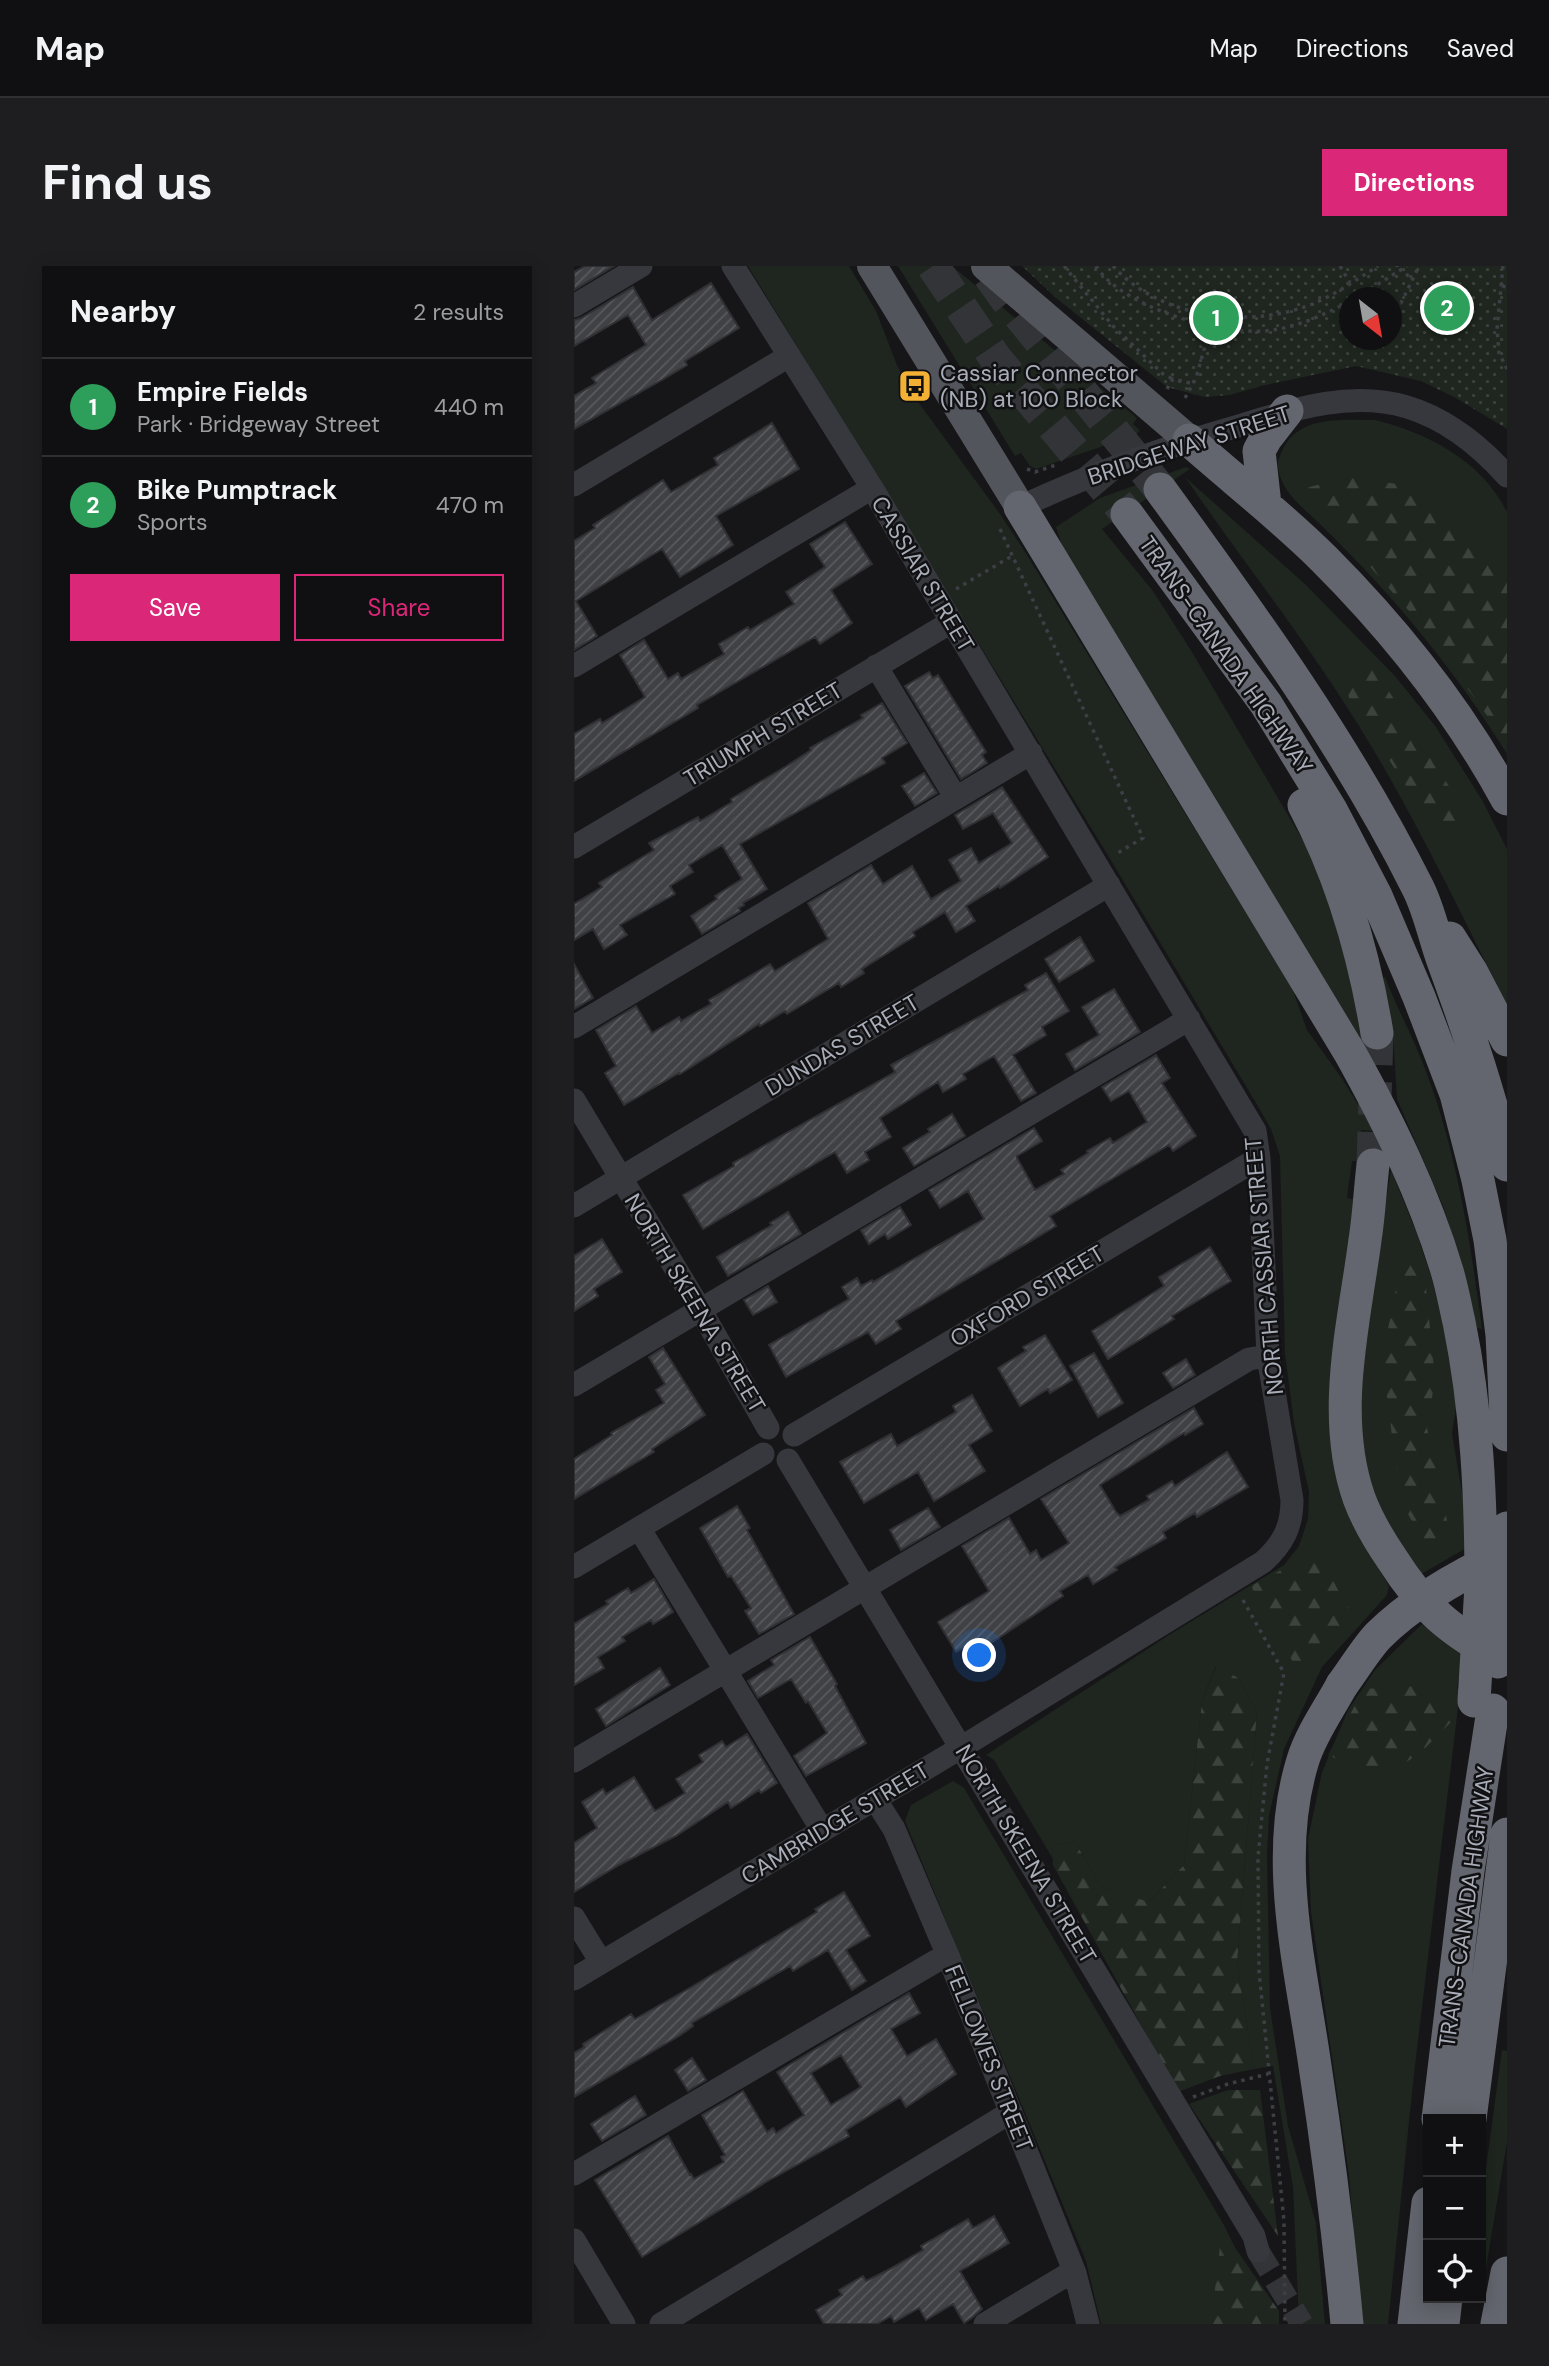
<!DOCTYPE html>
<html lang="en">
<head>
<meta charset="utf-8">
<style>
  body { margin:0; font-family:"DM Sans",sans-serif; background:#1e1e20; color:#f1f3f6 }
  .controls { position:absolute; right:21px; bottom:21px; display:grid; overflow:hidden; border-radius:0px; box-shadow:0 4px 18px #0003 }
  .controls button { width:63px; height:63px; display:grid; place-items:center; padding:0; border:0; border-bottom:2px solid #303032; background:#101012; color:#f1f3f6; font:35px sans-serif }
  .compass { position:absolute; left:765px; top:21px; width:63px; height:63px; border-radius:50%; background:#101012; box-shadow:0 4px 18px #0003; rotate:149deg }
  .you { position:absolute; left:406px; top:1390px; width:24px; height:24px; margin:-18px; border:5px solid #fff; border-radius:50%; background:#1a73e8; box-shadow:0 0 0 10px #1a73e833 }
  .badge { display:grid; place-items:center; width:46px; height:46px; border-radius:50%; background:#db2777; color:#fff; font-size:23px; font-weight:700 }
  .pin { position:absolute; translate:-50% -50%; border:4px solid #fff; box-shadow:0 2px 7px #0006 }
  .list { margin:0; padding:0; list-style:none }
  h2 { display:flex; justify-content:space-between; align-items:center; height:91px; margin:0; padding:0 28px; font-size:30px }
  h2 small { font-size:23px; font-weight:400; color:#9c9d9f }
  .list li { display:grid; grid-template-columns:46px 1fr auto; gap:21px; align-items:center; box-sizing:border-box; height:98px; padding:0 28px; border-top:2px solid #303032 }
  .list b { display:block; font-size:26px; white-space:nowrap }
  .list p { margin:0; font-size:23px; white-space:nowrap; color:#9c9d9f }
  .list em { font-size:23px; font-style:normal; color:#9c9d9f }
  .actions { display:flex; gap:14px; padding:21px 28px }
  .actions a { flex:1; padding:16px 0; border:2px solid #db2777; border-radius:0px; text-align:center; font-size:24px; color:#db2777 }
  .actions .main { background:#db2777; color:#fff }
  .icon { flex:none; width:38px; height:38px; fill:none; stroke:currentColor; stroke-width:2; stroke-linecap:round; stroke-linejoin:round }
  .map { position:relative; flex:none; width:933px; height:2058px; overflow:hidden; border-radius:0px }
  header { display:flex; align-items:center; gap:42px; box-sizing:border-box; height:98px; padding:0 35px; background:#101012; border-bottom:2px solid #303032 }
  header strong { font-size:33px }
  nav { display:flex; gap:38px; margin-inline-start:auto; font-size:24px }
  .intro { display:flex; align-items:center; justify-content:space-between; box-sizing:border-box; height:168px; padding:0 42px }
  h1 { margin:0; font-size:49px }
  .button { padding:18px 32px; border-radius:0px; background:#db2777; color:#fff; font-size:24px; font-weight:700 }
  main { display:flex; gap:42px; padding:0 42px }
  aside { flex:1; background:#101012; border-radius:0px; box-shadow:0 4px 18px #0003 }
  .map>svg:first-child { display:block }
  .green { fill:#1e261f }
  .forest { fill:url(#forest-firs) }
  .park { fill:url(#park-dots); fill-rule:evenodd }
  .building { fill:url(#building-hatch); stroke:#303034; stroke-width:2; fill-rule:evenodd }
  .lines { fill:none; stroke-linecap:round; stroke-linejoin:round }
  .minor-tunnel { stroke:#333438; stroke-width:23; stroke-dasharray:23 11; stroke-linecap:butt }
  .highway-tunnel { stroke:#333438; stroke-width:33; stroke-dasharray:33 17; stroke-linecap:butt }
  .path { stroke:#3d3f44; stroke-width:3.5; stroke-dasharray:3.5 5; stroke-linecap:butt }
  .minor { stroke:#37383d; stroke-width:23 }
  .major { stroke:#53555c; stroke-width:30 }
  .highway { stroke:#63666e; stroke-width:33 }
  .highway-bridge { stroke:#63666e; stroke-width:33 }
  .labels { text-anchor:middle; stroke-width:5; stroke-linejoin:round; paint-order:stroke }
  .poi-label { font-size:23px; fill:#a8adb8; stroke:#111113; text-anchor:start }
  .street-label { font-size:23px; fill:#a8adb8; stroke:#111113 }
</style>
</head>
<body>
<header>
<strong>Map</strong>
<nav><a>Map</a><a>Directions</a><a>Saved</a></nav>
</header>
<div class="intro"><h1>Find us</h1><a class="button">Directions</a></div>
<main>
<aside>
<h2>Nearby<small>2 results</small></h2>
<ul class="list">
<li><span class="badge" style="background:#2e9e5b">1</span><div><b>Empire Fields</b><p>Park · Bridgeway Street</p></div><em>440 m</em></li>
<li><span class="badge" style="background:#2e9e5b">2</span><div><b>Bike Pumptrack</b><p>Sports</p></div><em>470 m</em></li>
</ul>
<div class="actions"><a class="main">Save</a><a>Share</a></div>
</aside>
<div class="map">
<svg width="933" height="2058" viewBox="0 0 933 2058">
  <defs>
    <pattern id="forest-firs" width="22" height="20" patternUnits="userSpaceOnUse" patternTransform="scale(1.75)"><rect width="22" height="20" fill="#1e261f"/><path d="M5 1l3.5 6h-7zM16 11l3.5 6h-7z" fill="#3c433d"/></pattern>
    <pattern id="park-dots" width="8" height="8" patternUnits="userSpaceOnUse" patternTransform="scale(1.75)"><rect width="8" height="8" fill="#1e261f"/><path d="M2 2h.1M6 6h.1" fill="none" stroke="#3c433d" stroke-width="1.8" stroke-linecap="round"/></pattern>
    <pattern id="building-hatch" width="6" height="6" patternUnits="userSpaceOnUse" patternTransform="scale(1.75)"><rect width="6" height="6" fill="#404145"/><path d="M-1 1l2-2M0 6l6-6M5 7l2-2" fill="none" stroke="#595a5e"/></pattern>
  </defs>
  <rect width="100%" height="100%" fill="#161618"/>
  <path class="green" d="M 174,0 L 275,0 L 302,45 L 323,99 L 342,133 L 426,248 L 453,289 L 718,722 L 733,764 L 769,814 L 800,865 L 787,864 L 784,895 L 778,895 L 773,932 L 782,934 L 777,980 L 794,1282 L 815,1320 L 813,1329 L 748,1401 L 710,1483 L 695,1550 L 693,1589 L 696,1742 L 714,1860 L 742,1957 L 751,2058 L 725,2058 L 719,1921 L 699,1800 L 680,1803 L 663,1697 L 683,1445 L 664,1412 L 642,1400 L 628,1435 L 610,1599 L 574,1637 L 527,1621 L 501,1576 L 478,1579 L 479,1593 L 420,1494 L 412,1489 L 595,1369 L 710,1299 L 725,1280 L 734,1253 L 735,1226 L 720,1157 L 711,1087 L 706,890 L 697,863 L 685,842 L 538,596 Z
    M 324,0 L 378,0 L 563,152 L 559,158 L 566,164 L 562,169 L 462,203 L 456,200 L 447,187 L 441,190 Z
    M 801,154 C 854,167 908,195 933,246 L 933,488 C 881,404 819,329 748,260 C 731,243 707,227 704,201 C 703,195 707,187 710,181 C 727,149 770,154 801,154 Z
    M 612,201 L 616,203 L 528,263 L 579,325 L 618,386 L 737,588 L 759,643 L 773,690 L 789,770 L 785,770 L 488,280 L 482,261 L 526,232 Z
    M 611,211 L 732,319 L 821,410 L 862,461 L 908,534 L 933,583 L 933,739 C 881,636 831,529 767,432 C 718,356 662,286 611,211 Z
    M 811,711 C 822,740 837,767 848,795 C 882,880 896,972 908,1063 L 903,1062 L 870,942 L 823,833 L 819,767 L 808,712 Z
    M 817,904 L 843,968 L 860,1020 L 884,1128 L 878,1168 L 890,1238 L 894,1281 L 844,1310 L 820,1273 L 796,1219 L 786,1158 L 790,1078 Z
    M 848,1358 L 866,1373 L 889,1385 L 883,1422 L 886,1425 L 840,1808 L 814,2058 L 787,2058 L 775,1909 L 737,1646 L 734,1573 L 748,1506 L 774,1444 L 801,1404 Z
    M 379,1515 L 390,1522 L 650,1959 L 669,1998 L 671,2058 L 527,2058 L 512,1995 L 331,1555 L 337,1539 Z
    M 928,1784 L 933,1785 L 933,1876 L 907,2032 L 907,1939 Z"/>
  <path class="forest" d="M 773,211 L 845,221 L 933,303 L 933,477 L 848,360 L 728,223 Z
    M 799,400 L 897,555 L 871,560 L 840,532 L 776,434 L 764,402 Z
    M 831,979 L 852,1022 L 861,1113 L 853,1162 L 877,1273 L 856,1286 L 831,1243 L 821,1193 L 808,1092 Z
    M 743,1285 L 777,1348 L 726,1409 L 677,1320 Z
    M 643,1399 L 664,1412 L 683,1445 L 663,1697 L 680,1803 L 646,1810 L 604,1826 L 479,1599 L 478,1579 L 501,1576 L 527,1621 L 575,1636 L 610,1599 L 628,1435 Z
    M 861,1419 L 880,1453 L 845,1488 L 805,1513 L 754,1489 L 790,1423 Z
    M 654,1824 L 686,1824 L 704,1970 L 615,1838 Z
    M 648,1963 L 705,2045 L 705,2058 L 637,2058 Z"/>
  <path class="park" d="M 448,0 L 933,0 L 933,163 L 882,132 L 847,115 L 782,100 L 687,120 L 656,129 L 630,131 L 593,121 L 481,31 ZM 776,32 L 818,32 L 818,74 L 776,74 Z"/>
  <path class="building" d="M 11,0 L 40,0 L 0,24 L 0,6 Z
    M 137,17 L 165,62 L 111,95 L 113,99 L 88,114 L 0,163 L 0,130 L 22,117 L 18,112 L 72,79 L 54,49 L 0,80 L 0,54 L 7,52 L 59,21 L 78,54 Z
    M 198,157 L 225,203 L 142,250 L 159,279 L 106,311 L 88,283 L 2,335 L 23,370 L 0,384 L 0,275 L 21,262 L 19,259 L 89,214 L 97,226 L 144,199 L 140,192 Z
    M 271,256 L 298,298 L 257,324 L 278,357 L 246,378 L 241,371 L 123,439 L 124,442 L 0,515 L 0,468 L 26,453 L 28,457 L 71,431 L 46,389 L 70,374 L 94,413 L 104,407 L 107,413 L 150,388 L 145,378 L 174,361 L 176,364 L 220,338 L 212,326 L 251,301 L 236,278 Z
    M 355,406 L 359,412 L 364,409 L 412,486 L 408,489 L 413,497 L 387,513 L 331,420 Z
    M 308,437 L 333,477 L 308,492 L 311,497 L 166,578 L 193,623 L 169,637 L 170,639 L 165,642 L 166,645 L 128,668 L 117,650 L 143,633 L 141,630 L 168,613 L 148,579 L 115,599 L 119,606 L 96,620 L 101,628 L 46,659 L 53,669 L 30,683 L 19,663 L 0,674 L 0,638 L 28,621 L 25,617 L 80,584 L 75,577 L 124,551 L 126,555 L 158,536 L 157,533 L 211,501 L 237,484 L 236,482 L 289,452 L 287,449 Z
    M 350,507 L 363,527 L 341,540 L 328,520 Z
    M 428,521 L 474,591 L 426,622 L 425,620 L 392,640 L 401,655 L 382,666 L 371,646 L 339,666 L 341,670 L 288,703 L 290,707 L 267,721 L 265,717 L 213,748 L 211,745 L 186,760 L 185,758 L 106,808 L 105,807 L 50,839 L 31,807 L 42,800 L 22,764 L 62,740 L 78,767 L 105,751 L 107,755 L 137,738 L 135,734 L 196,698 L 201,705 L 254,673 L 234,637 L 297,599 L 309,618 L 338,600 L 357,633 L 387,615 L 375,594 L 397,582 L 405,597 L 438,577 L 419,547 L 389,563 L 381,549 Z
    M 506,671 L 520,695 L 485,716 L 471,693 Z
    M 0,698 L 19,732 L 0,743 Z
    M 472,707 L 495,745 L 468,761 L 472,769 L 439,789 L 462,827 L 447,835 L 420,790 L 389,808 L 392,813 L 369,826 L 364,816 L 306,852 L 317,871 L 291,886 L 295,894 L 273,907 L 261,886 L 129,963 L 109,929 L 160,900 L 159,897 L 321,806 L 317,799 L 454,724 L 451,719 Z
    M 540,723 L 566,766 L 501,804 L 492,788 L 525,769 L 508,741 Z
    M 582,789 L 596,812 L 588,817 L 622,870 L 599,885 L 595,879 L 476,950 L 482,960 L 322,1055 L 327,1063 L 302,1078 L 294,1066 L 212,1111 L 195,1079 L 275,1033 L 268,1021 L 283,1012 L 287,1020 L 298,1014 L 299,1016 L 410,953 L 394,925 L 366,942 L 355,924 L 460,862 L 468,875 L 443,890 L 443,892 L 461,924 L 490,908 L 487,904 L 514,887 L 513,885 L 536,872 L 539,877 L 573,856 L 555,825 L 537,835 L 528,821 Z
    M 378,848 L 391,870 L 340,900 L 329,882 L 356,866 L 354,863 Z
    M 326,941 L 337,959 L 314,973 L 311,968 L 295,978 L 287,964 Z
    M 214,946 L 227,968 L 154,1010 L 143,991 L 198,959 L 196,957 Z
    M 28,973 L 48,1006 L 20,1023 L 24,1030 L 0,1045 L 0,990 Z
    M 636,981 L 657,1015 L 598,1050 L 600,1053 L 534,1093 L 518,1065 L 590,1020 L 585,1011 Z
    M 194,1020 L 203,1036 L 179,1049 L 170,1034 Z
    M 471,1069 L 498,1114 L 476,1127 L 474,1123 L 446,1140 L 424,1102 L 452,1085 L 449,1081 Z
    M 89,1082 L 131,1149 L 78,1183 L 80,1186 L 0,1233 L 0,1193 L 38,1169 L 37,1167 L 90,1137 L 82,1124 L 91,1118 L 75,1091 Z
    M 520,1087 L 549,1137 L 524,1151 L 496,1100 Z
    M 612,1093 L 621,1109 L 599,1122 L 589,1107 Z
    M 398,1129 L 418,1165 L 395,1179 L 411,1205 L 360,1235 L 344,1206 L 290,1237 L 266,1196 L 317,1168 L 323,1180 L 382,1146 L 379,1140 Z
    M 620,1142 L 629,1158 L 611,1169 L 610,1167 L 526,1219 L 542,1246 L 546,1250 L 575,1234 L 573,1230 L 598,1215 L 601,1220 L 653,1186 L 674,1221 L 623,1251 L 621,1247 L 589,1266 L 592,1272 L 541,1301 L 543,1304 L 519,1318 L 514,1309 L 486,1325 L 489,1330 L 412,1380 L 407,1372 L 382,1386 L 364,1356 L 415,1325 L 388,1280 L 435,1252 L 456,1288 L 462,1284 L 467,1294 L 495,1277 L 467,1233 Z
    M 163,1240 L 176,1262 L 173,1264 L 220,1348 L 185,1368 L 171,1345 L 177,1342 L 157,1310 L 154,1311 L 126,1262 Z
    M 354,1242 L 366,1261 L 327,1284 L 316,1264 Z
    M 80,1313 L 99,1346 L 79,1358 L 77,1354 L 48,1371 L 51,1375 L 24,1391 L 30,1402 L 0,1419 L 0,1358 L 34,1338 L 32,1335 L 54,1322 L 57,1327 Z
    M 236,1371 L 263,1418 L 261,1420 L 292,1477 L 232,1510 L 220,1490 L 253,1467 L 234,1435 L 232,1437 L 217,1413 L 184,1432 L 174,1415 L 200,1399 L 197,1394 Z
    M 86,1402 L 96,1419 L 32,1460 L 22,1443 Z
    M 173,1468 L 203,1517 L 187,1527 L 185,1524 L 157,1542 L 154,1536 L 102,1570 L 45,1599 L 0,1626 L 0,1577 L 23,1562 L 8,1536 L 29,1523 L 32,1528 L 60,1511 L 81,1545 L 111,1527 L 102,1513 L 129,1496 L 125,1489 L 148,1475 L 152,1481 Z
    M 270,1626 L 296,1670 L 272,1684 L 292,1715 L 278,1724 L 254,1684 L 219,1705 L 216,1700 L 118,1757 L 119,1760 L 105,1770 L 0,1831 L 0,1787 L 10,1781 L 9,1778 L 57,1748 L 61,1753 L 114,1723 L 243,1646 L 241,1643 Z
    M 335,1727 L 346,1747 L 317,1763 L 333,1790 L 362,1773 L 382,1808 L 332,1841 L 326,1831 L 272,1864 L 275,1870 L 192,1916 L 68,1991 L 21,1914 L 94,1870 L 116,1909 L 117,1908 L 120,1913 L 150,1896 L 147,1891 L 151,1889 L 128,1849 L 169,1825 L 193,1866 L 199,1862 L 202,1867 L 230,1849 L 203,1806 ZM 267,1789 L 287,1821 L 257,1839 L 237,1807 Z
    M 118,1792 L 132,1814 L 114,1825 L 101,1804 Z
    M 61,1830 L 72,1849 L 28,1875 L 17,1858 Z
    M 420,1950 L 435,1977 L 386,2005 L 408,2043 L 399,2051 L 390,2057 L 379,2038 L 352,2054 L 345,2042 L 320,2056 L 317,2050 L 303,2058 L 250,2058 L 242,2044 L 268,2029 L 265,2024 L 289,2010 L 292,2015 L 312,2005 L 349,1984 L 347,1980 L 394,1953 L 399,1962 Z"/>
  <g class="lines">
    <path class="minor-tunnel" d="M 684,1985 L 728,2058"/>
    <path class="highway-tunnel" d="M 359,0 L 422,93 L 553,248
      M 415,9 L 433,34 L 586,223
      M 799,899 L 803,767"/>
    <path class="path" d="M 490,0 L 539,60 L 589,108 L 599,113
      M 522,0 C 548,42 652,72 699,64 C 726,60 752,48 776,35
      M 539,0 C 585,51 670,63 733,40 C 758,31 782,14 804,0
      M 766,0 L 776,17
      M 823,0 L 823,1
      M 929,0 L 923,63 L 925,87 L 933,103
      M 832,8 L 839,14
      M 929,22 L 933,15
      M 782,32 L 833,0
      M 818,37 L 827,37 L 845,0
      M 593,123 L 599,113 L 620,118
      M 611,132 L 622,112 L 635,66
      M 453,203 L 461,206 L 485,198
      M 426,263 L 569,572 L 540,589
      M 382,323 L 438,290
      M 669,1334 L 710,1407 L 693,1498 L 684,1591 L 685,1705 L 710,1955 L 711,2058
      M 619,1831 L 654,1818 L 694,1808"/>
    <path class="minor" d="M 0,40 L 67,0
      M 0,219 L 215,90
      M 446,241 C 515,209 587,182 661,161 C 717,144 775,124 833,141 C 873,153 906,180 933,210
      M 0,400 L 298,222
      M 302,400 L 382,532
      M 0,581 L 377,356
      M 0,761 L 457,487
      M 0,834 L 126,1043 L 194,1162
      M 0,940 L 535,619
      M 0,1119 L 615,753
      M 220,1169 L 685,892
      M 214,1194 L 680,1970 L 684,1985
      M 65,1262 L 248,1564
      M 0,1301 L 189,1188
      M 0,1495 L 675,1093 L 694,1090
      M 301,1533 L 320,1563 L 375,1692 L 501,2007 L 514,2058
      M 0,1652 L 27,1696
      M 0,1713 L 388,1481 L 689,1296 C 709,1278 718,1261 718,1234 L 694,1090 L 685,892 L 681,865 L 298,222 L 159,0
      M 0,1908 L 362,1695 L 375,1692
      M 0,1974 L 50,2058
      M 87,2058 L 437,1846
      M 411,2058 L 491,2010 L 501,2007"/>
    <path class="major" d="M 298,0 L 446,241
      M 412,0 L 615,174"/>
    <path class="highway" d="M 615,174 C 660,214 708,251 750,293 C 821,364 885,445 933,533
      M 586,223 C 679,351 773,480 844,622 C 855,644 860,669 868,692 C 893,760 916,828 933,899
      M 691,239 L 685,185 L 692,172 L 713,145
      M 446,241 L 776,787 C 815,857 850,928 873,1005 C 878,1021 881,1039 885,1056 C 903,1144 907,1231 907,1320
      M 553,248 L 692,438 L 757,544 L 802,630 L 845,731 L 882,828 L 904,914 L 916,974 L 928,1069 L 933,1169
      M 730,539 C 768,611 790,688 803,767
      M 876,672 L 897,705 L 933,774
      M 799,899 C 796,924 795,949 791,974 C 780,1058 756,1149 785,1232 C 793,1254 805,1274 818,1293 C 849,1342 875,1364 926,1392
      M 930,1333 L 933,1262
      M 768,1419 C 755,1443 737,1468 729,1494 C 698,1593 727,1701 741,1800 C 754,1885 765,1972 773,2058
      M 864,1853 L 894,1605 L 919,1444
      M 896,1853 L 933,1568
      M 840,2058 L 854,1937
      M 869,2058 L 872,2032
      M 923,2058 L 933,2007"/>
    <path class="highway-bridge" d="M 924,1396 L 930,1333
      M 768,1419 C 780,1403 791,1384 804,1370 C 840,1334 887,1308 933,1287
      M 900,1435 L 907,1320"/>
  </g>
  <defs>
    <symbol id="bus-square" viewBox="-11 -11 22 22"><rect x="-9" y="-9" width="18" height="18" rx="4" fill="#f2b134" stroke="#111113"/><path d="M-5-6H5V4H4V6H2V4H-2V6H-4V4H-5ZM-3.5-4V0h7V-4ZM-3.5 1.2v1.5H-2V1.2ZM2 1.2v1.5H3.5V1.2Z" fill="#111"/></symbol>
  </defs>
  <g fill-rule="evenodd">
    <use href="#bus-square" x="322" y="101" width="38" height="38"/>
  </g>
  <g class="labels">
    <g class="poi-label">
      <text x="366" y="115">Cassiar Connector<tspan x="366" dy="26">(NB) at 100 Block</tspan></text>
    </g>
    <g class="street-label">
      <text transform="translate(615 179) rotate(-18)" y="8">BRIDGEWAY STREET</text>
      <text transform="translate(349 308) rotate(59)" y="8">CASSIAR STREET</text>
      <text transform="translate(652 389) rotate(55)" y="8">TRANS-CANADA HIGHWAY</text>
      <text transform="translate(189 468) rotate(-31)" y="8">TRIUMPH STREET</text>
      <text transform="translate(268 779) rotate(-31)" y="8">DUNDAS STREET</text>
      <text transform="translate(690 1000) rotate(-95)" y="8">NORTH CASSIAR STREET</text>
      <text transform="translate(453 1030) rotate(-31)" y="8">OXFORD STREET</text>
      <text transform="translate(121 1037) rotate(59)" y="8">NORTH SKEENA STREET</text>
      <text transform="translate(261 1557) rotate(-31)" y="8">CAMBRIDGE STREET</text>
      <text transform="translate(452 1588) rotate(59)" y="8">NORTH SKEENA STREET</text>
      <text transform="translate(892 1641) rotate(-82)" y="8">TRANS-CANADA HIGHWAY</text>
      <text transform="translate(415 1792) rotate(68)" y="8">FELLOWES STREET</text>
    </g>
  </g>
</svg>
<div class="controls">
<button>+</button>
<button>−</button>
<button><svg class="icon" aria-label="locate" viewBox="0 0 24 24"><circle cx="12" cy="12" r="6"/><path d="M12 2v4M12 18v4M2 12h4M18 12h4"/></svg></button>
</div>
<svg class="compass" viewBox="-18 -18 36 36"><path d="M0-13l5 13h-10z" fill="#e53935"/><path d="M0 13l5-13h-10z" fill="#9c9d9f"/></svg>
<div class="you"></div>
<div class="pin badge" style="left:642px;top:52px;background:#2e9e5b">1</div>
<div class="pin badge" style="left:873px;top:42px;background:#2e9e5b">2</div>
</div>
</main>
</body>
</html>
